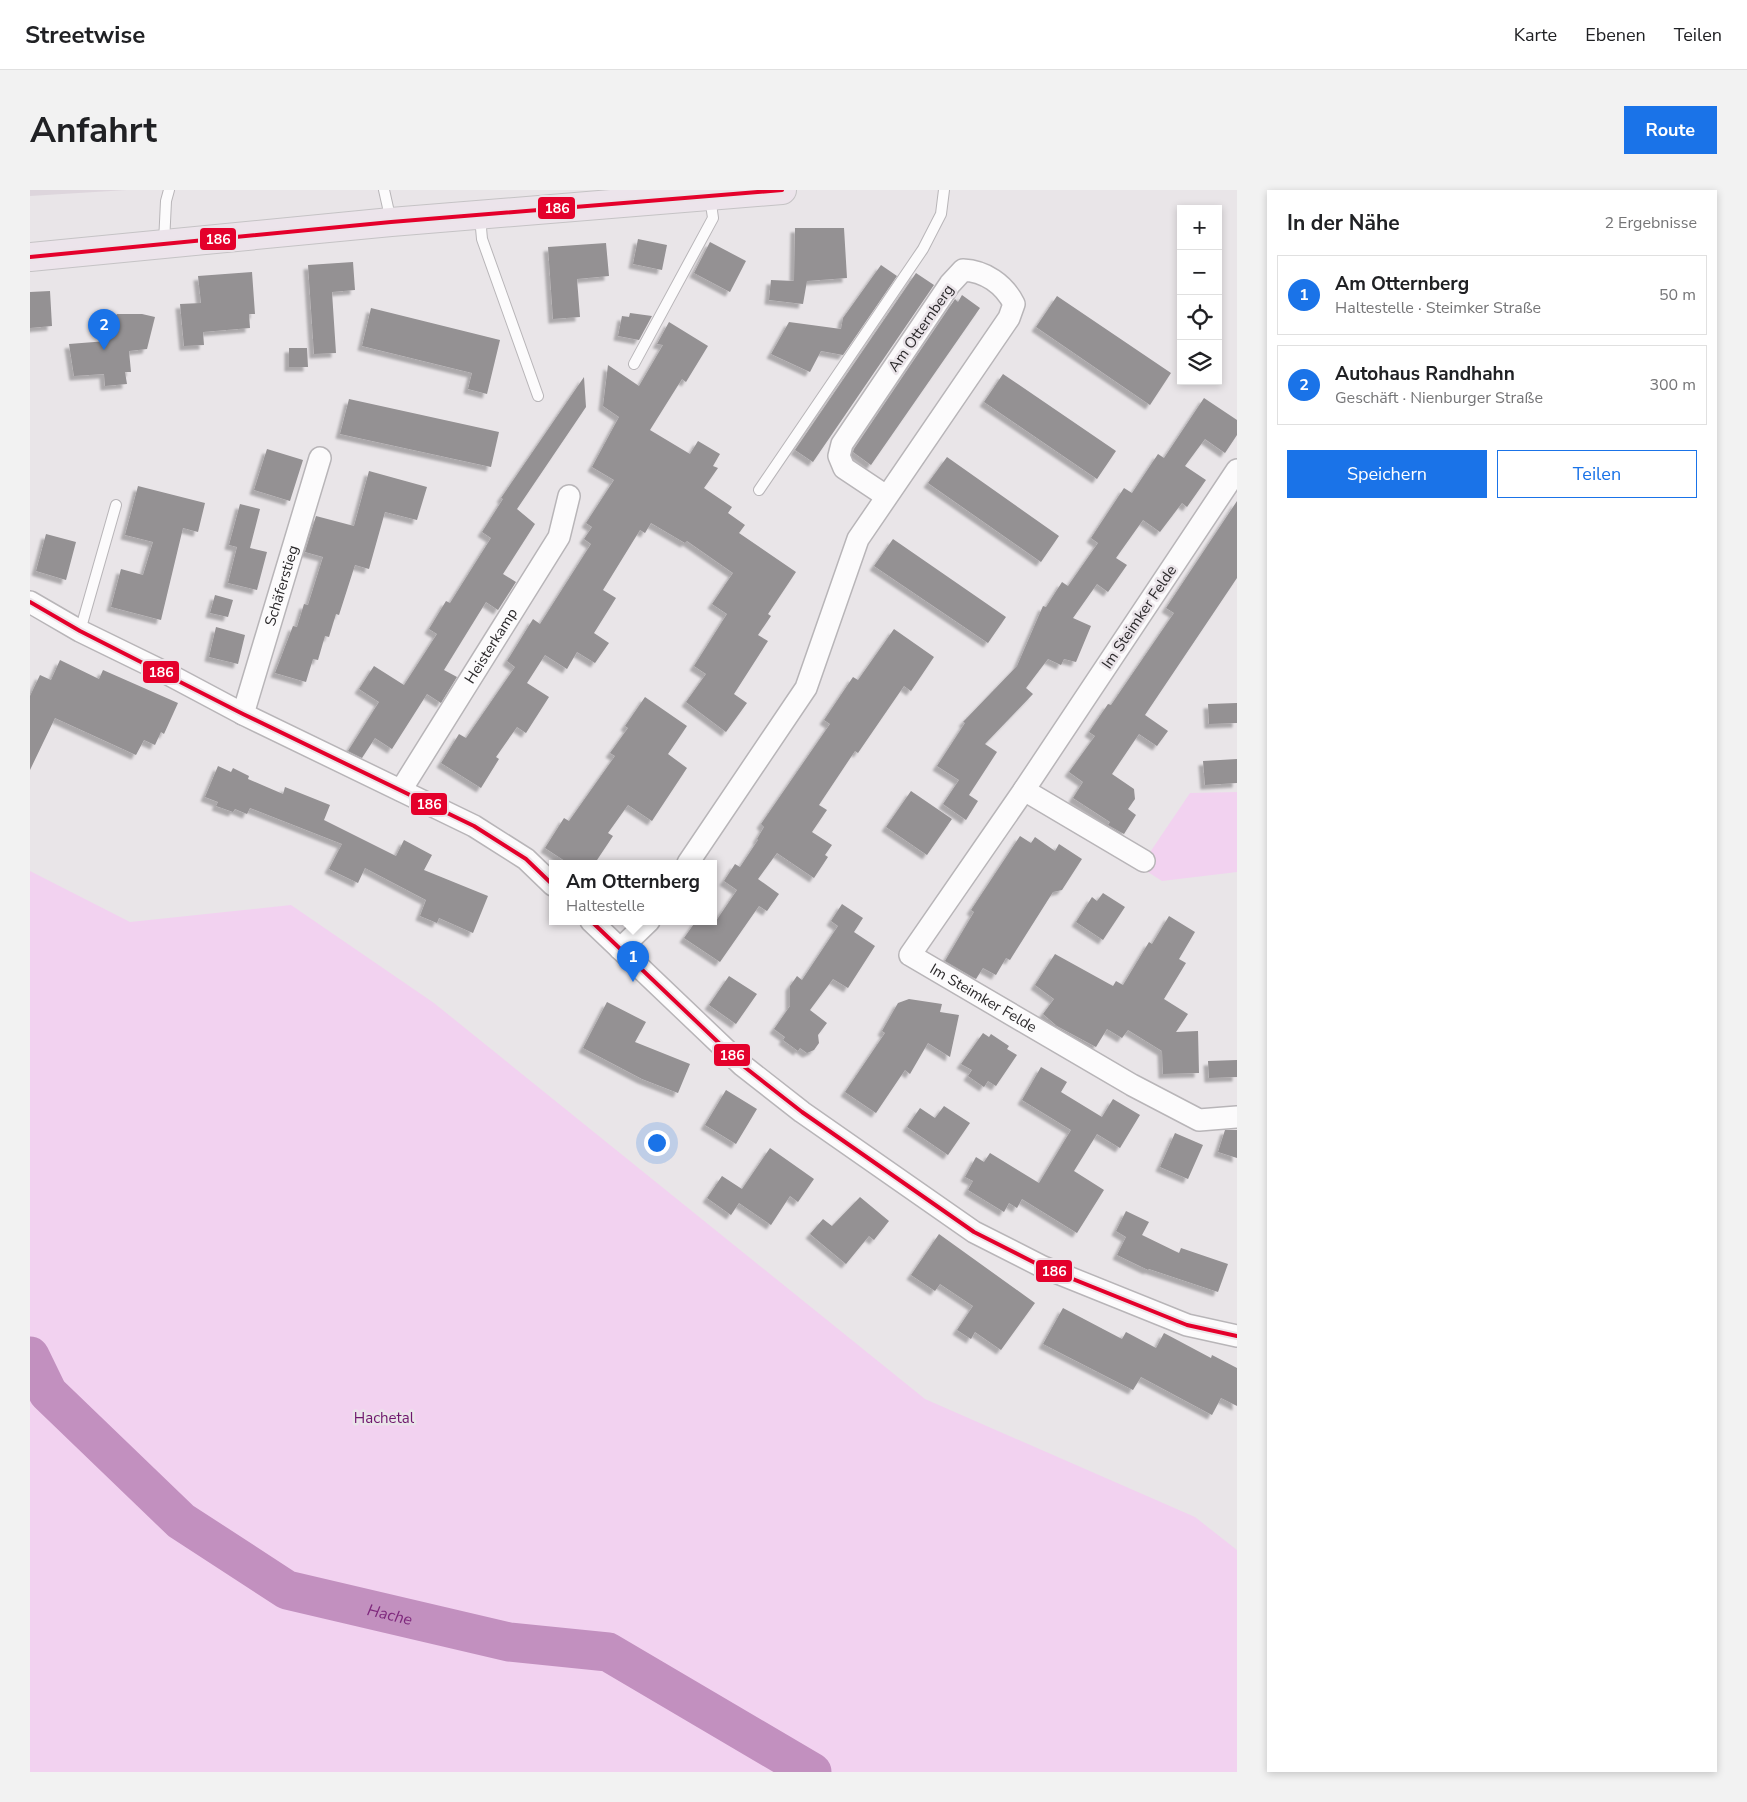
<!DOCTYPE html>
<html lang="de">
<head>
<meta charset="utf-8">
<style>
  body { margin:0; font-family:"Nunito Sans",sans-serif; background:#f2f2f2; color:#202124 }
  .controls { position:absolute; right:15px; top:15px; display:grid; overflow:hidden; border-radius:0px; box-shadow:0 2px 8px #0003 }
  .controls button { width:45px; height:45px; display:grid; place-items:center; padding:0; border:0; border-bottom:1px solid #e0e0e0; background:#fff; color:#202124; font:25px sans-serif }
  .you { position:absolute; left:626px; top:952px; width:18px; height:18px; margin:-12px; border:4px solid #fff; border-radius:50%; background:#1a73e8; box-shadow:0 0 0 8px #1a73e833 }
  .badge { display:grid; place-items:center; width:32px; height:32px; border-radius:50%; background:#1a73e8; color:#fff; font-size:16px; font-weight:700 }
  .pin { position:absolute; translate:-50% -41px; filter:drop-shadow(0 1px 2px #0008) }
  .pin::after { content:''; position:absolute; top:26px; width:18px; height:15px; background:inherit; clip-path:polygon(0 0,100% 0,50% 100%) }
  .popup { position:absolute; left:519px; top:670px; width:168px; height:65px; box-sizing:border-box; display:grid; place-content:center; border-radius:0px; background:#fff; filter:drop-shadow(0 1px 4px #0005); font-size:16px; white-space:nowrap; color:#757577 }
  .popup b { font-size:19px; color:#202124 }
  .popup::after { content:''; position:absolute; left:50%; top:100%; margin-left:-10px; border:10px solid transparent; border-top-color:#fff }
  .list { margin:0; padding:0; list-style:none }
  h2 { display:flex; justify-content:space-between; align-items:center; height:65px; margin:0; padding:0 20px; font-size:21px }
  h2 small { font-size:16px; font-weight:400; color:#757577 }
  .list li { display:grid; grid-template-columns:32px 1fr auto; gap:15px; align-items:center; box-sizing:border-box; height:80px; margin:0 10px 10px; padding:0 10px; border:1px solid #e0e0e0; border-radius:0px }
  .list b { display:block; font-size:19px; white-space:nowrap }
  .list p { margin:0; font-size:16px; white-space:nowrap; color:#757577 }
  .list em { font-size:16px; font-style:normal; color:#757577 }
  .actions { display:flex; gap:10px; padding:15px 20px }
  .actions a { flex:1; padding:11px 0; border:1px solid #1a73e8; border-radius:0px; text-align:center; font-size:18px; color:#1a73e8 }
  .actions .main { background:#1a73e8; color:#fff }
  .icon { flex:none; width:28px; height:28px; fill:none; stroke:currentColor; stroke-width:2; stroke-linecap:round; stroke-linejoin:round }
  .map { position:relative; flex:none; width:1207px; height:1582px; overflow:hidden; border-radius:0px }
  header { display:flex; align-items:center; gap:30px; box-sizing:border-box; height:70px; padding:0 25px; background:#fff; border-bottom:1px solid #e0e0e0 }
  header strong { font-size:24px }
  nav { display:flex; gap:28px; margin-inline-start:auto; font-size:18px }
  .intro { display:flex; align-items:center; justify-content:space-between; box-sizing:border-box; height:120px; padding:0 30px }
  h1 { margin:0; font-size:35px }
  .button { padding:12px 22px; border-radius:0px; background:#1a73e8; color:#fff; font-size:18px; font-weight:700 }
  main { display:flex; gap:30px; padding:0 30px }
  aside { flex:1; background:#fff; border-radius:0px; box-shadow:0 2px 8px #0003 }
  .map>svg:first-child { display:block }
  .built { fill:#ddd5dc }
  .green { fill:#f2d2f0 }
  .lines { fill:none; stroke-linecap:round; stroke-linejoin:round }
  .river { stroke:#c290bf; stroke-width:39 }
  .building { fill:#949193; filter:url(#shadow) }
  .service-casing { stroke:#b8b5b8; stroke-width:12 }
  .minor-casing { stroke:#b8b5b8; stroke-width:24 }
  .primary-casing { stroke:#c5c3c5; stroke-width:30 }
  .service { stroke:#fcfbfc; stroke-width:10 }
  .minor { stroke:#fcfbfc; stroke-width:21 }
  .primary { stroke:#ece4eb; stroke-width:28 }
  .bus-1-casing { stroke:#eae4e9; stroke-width:8 }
  .bus-1 { stroke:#e4002b; stroke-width:4 }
  .labels { text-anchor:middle; stroke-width:5; stroke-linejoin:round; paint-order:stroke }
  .street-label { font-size:15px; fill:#2c2a2c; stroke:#eae4e9 }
  .park-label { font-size:15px; fill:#6f176d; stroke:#eae4e9 }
  .water-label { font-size:16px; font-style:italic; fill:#7e287c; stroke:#eae4e9 }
  .line-badge { stroke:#eae4e9; stroke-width:2 }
  .badge-label { font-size:14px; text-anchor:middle; font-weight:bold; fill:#fff }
</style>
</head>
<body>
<header>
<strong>Streetwise</strong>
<nav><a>Karte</a><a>Ebenen</a><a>Teilen</a></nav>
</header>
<div class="intro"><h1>Anfahrt</h1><a class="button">Route</a></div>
<main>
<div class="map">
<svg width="1207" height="1582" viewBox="0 0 1207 1582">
  <defs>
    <filter id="shadow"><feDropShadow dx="-4.5" dy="4.5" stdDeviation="1" flood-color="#0004"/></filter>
  </defs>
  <rect width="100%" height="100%" fill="#e9e5e8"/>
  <path class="built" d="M 0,0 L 97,0 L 0,6 Z"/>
  <path class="green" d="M 1207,602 L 1207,682 L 1132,691 L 1110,677 L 1160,603 Z
    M 0,681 L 100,732 L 261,715 L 404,813 L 895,1209 L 1165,1327 L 1207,1360 L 1207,1582 L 0,1582 Z"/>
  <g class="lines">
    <path class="river" id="s1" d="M 0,1166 L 18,1203 L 151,1331 L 257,1400 L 479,1452 L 578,1462 L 782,1582"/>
  </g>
  <path class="building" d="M 765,38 L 814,38 L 817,88 L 777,91 L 773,114 L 739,110 L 741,90 L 764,91 Z
    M 608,49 L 637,55 L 632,80 L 603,74 Z
    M 680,52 L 716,71 L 700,102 L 664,83 Z
    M 576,53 L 579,86 L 547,89 L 550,127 L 523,129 L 518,57 Z
    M 323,72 L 325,100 L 302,102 L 306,163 L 284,164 L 278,75 Z
    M 851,75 L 867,86 L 813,165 L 791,161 L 780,182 L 741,164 L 759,132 L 811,139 L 813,128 Z
    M 222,82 L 225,124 L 219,124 L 220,138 L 173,142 L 174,155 L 154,156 L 150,114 L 171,113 L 168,86 Z
    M 886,83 L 904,95 L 783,272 L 765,260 Z
    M 20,101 L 22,136 L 0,138 L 0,102 Z
    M 932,105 L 950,118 L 841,275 L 823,262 L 824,259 L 925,109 L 928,112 Z
    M 1027,106 L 1141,183 L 1120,215 L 1006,137 Z
    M 341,118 L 470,150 L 457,204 L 438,199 L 442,183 L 332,156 Z
    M 600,123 L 622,126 L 609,150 L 588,146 L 592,126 L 599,127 Z
    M 87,124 L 112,124 L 125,127 L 117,159 L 99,161 L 101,182 L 95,182 L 97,194 L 75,196 L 74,184 L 44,186 L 39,154 L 77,151 L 76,139 Z
    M 639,132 L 678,156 L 656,192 L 652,189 L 620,240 L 660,264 L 668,251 L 690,264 L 683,276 L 688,278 L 674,298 L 702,317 L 698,323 L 715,335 L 709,343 L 766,382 L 738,424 L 741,426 L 728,445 L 738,451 L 704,504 L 717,513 L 696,542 L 656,512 L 676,484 L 664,476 L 697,424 L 682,414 L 703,383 L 657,351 L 655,353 L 621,333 L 615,343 L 610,340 L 573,400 L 586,408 L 564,443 L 579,453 L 565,473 L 547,462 L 537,479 L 515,465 L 497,493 L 519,507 L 496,543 L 487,537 L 466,567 L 469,569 L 451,598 L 411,573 L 429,544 L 436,548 L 485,477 L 477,471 L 503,429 L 510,434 L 561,354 L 554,349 L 562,337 L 556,333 L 584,290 L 562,277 L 589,227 L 573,216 L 578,175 L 609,196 L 633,155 L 627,154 Z
    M 259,158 L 277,158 L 278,177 L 259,177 Z
    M 973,184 L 1086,261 L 1067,289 L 954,212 Z
    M 554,187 L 556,217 L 487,319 L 505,334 L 473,384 L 486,392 L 468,420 L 456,412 L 414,480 L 427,487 L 411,513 L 397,504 L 362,559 L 345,548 L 332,568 L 318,561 L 349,512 L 329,499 L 344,476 L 374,495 L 407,444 L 399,439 L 416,411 L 420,413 L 461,348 L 452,342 L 473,309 L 471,308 Z
    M 1174,208 L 1207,230 L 1207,245 L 1195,263 L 1175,249 L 1155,276 L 1176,290 L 1157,317 L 1152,313 L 1130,342 L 1113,330 L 1086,368 L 1097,375 L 1078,402 L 1067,394 L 1043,428 L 1061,436 L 1046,472 L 1034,469 L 1031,475 L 1018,469 L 996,498 L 1003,504 L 955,554 L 967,562 L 939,605 L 948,611 L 936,630 L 913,614 L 929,590 L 907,576 L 935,533 L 933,532 L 987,476 L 1013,416 L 1016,417 L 1032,392 L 1038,396 L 1068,353 L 1061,348 L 1094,298 L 1102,303 L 1128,264 L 1134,268 Z
    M 319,209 L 469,242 L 461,277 L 310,244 Z
    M 237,259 L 273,270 L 260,311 L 224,300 Z
    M 917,267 L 1029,346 L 1011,372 L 898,293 Z
    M 339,281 L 397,297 L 387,330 L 355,322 L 339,379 L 325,375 L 309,425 L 306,424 L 299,447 L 295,446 L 288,470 L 283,469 L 276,492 L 245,483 L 263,436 L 267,437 L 274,414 L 278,415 L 293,367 L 275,362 L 286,326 L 324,336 Z
    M 108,296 L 175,313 L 168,342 L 153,338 L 131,430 L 81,417 L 91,379 L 113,385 L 123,352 L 95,345 Z
    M 1207,311 L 1207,388 L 1115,525 L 1138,541 L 1127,556 L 1109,544 L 1082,584 L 1104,599 L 1105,609 L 1098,619 L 1106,625 L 1094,644 L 1078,635 L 1080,632 L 1043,608 L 1053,592 L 1039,582 L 1065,546 L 1059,542 L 1078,514 L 1081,515 L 1144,423 L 1136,418 Z
    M 210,314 L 230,319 L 220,358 L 237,362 L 227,400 L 198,393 L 207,357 L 199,355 Z
    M 16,344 L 46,352 L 36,390 L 6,381 Z
    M 863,349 L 976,427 L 958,453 L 844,376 Z
    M 185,405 L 203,410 L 198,427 L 180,423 Z
    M 186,437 L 215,445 L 208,474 L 179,467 Z
    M 864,439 L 904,467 L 881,501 L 874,496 L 828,563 L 825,561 L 789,615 L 797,620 L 782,642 L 802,655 L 795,665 L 798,667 L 784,688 L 747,663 L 728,689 L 749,704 L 737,721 L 729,716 L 690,772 L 654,748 L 666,731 L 686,731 L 707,700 L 694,691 L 705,674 L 710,677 L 728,650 L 727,649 L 734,637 L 731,634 L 800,534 L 794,530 L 823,487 L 828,490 Z
    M 30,470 L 69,489 L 73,480 L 148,513 L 134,544 L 131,542 L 125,555 L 114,550 L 106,565 L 25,528 L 0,580 L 0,506 L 10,485 L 21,490 Z
    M 615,507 L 657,536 L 638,564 L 657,578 L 622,631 L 598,615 L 578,643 L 583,646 L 565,673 L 538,673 L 515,658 L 534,628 L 539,631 L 585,566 L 580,563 L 598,538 L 595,536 Z
    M 1207,513 L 1207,533 L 1179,534 L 1178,514 Z
    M 1207,569 L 1207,593 L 1175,595 L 1173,571 Z
    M 188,576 L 201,582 L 203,578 L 219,586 L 218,589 L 253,604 L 255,597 L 300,615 L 294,630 L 366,666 L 374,650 L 402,665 L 394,680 L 458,706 L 443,743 L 409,728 L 407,733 L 390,726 L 396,710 L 335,678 L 328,693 L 299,679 L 312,654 L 220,618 L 217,624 L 205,619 L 203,622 L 186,616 L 188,612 L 175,607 Z
    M 881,601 L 922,629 L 897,665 L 856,637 Z
    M 990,646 L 1001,653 L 1005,647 L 1025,661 L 1029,654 L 1052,669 L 1032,700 L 1023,702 L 980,770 L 976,768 L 966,785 L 953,778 L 946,789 L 915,771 L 944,722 L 941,720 Z
    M 1073,703 L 1095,717 L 1073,750 L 1046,732 L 1062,707 L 1067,711 Z
    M 812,714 L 833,728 L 824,742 L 845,756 L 818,798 L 803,789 L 780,820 L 797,833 L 788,845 L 789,853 L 784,860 L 777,863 L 770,858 L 768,861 L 753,850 L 755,847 L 744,839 L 760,816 L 760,796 L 767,786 L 772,790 L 808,736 L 801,731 Z
    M 1139,726 L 1165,742 L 1149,769 L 1156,773 L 1134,809 L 1158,824 L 1146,842 L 1168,841 L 1169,883 L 1133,884 L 1132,861 L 1098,840 L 1092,848 L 1077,839 L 1066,857 L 1027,836 L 1013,824 L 1024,809 L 1005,795 L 1025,764 L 1083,796 L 1086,791 L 1093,795 L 1119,752 L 1122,754 Z
    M 699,786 L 727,804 L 706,834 L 679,815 Z
    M 879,809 L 912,814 L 910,822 L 929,825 L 920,867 L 898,853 L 880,884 L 875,880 L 846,923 L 815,902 L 855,843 L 852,841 L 868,813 Z
    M 577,812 L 616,832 L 605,852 L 660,874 L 648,903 L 612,889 L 553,858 Z
    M 953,843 L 959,847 L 961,844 L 979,856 L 977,859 L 987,865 L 966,896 L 958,891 L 954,897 L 938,886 L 942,880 L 931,874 Z
    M 1207,870 L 1207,887 L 1179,888 L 1178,871 Z
    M 1011,877 L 1037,892 L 1031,902 L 1072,927 L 1083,909 L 1110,925 L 1090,958 L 1067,944 L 1044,981 L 1074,1000 L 1047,1043 L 992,1009 L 987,1018 L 979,1013 L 974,1022 L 938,1000 L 943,991 L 935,987 L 946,967 L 954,972 L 960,963 L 1009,993 L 1041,940 L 992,910 Z
    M 696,900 L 727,919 L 706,954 L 675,935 Z
    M 914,916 L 940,933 L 918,965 L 877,937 L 890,918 L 905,928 Z
    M 1195,940 L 1207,940 L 1207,968 L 1188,962 Z
    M 1145,943 L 1173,955 L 1158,989 L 1130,977 Z
    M 740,958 L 784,989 L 768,1012 L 760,1006 L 741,1035 L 709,1013 L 701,1025 L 677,1008 L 692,986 L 712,999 Z
    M 830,1007 L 859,1031 L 844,1050 L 839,1046 L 816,1074 L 780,1044 L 793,1029 L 802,1036 Z
    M 1096,1021 L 1119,1032 L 1112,1045 L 1149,1063 L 1151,1058 L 1198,1074 L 1188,1102 L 1119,1079 L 1118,1080 L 1087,1065 L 1096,1047 L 1086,1041 Z
    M 909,1044 L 1005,1113 L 971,1160 L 945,1142 L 941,1149 L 927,1140 L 943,1116 L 910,1094 L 905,1101 L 881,1085 Z
    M 1033,1118 L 1092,1149 L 1096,1142 L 1126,1158 L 1134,1143 L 1181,1168 L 1182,1165 L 1207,1178 L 1207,1216 L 1191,1208 L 1182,1225 L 1111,1187 L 1103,1200 L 1013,1154 Z"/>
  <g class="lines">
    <defs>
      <path id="service" d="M 354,0 L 361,31
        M 450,27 L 452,49 L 508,206
        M 134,53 L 136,11 L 139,0
        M 604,174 L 683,28 L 680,7
        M 729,300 L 893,59 L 911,24 L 914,0
        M 50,441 L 86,315"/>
      <g id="minor">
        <path id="s2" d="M 1207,280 L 994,600 L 880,765 L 1102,895 L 1169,930 L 1207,927"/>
        <path d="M 0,412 L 50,441 L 136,483 L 213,524 L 444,636 L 496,669 L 523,695"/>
        <path id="s3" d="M 213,524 L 290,268"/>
        <path id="s4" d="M 371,600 L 529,347 L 539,306"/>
        <path d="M 994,600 L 1114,671"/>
        <path d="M 658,673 L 776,498 L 828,349 L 979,128 L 984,114 C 974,94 955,81 933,80 L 920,94 L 812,254 L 809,266 L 814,278 L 856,306"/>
        <path d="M 561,731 L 712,875 L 772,922 L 944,1042 L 1013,1077 L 1157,1135 L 1207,1146"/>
        <path d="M 590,759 L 619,731"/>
      </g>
      <path id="primary" d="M 0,67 L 361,32 L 752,0"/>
    </defs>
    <use href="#service" class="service-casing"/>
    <use href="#minor" class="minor-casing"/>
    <use href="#primary" class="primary-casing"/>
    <use href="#service" class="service"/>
    <use href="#minor" class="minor"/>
    <use href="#primary" class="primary"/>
    <defs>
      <path id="bus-1" d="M 0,67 L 361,32 L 752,0
        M 0,412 L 50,441 L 213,524 L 444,636 L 496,669 L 523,695
        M 561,731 L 712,875 L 772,922 L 944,1042 L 1013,1077 L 1157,1135 L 1207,1146"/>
    </defs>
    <use href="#bus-1" class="bus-1-casing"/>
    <use href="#bus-1" class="bus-1"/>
  </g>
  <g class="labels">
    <g class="street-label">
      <text transform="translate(891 138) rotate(-55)" y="5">Am Otternberg</text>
      <text dy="5" stroke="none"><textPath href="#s3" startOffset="134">Schäferstieg</textPath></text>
      <text transform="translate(1109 427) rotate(-56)" y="5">Im Steimker Felde</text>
      <text dy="5" stroke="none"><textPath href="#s4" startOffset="170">Heisterkamp</textPath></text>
      <text dy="5" stroke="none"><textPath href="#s2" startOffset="670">Im Steimker Felde</textPath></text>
    </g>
    <g class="park-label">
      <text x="354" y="1233">Hachetal</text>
    </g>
    <g class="water-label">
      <text dy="6" stroke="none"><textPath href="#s1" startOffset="458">Hache</textPath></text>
    </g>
  </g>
  <g class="line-badge">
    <rect x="507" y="6" width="39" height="24" rx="5" fill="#e4002b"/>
    <rect x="169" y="37" width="38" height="24" rx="5" fill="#e4002b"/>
    <rect x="112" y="470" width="38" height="24" rx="5" fill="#e4002b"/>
    <rect x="380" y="602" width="38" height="24" rx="5" fill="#e4002b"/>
    <rect x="683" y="853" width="38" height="24" rx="5" fill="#e4002b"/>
    <rect x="1005" y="1069" width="38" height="24" rx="5" fill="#e4002b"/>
  </g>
  <g class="badge-label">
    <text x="527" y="23">186</text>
    <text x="188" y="54">186</text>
    <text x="131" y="487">186</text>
    <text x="399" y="619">186</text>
    <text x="702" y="870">186</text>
    <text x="1024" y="1086">186</text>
  </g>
</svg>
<div class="controls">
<button>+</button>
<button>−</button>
<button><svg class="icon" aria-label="locate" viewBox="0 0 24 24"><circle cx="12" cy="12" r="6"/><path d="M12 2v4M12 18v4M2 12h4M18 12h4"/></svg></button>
<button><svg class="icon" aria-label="layers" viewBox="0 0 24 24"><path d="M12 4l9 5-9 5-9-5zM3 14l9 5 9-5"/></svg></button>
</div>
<div class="you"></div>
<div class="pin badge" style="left:603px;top:792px">1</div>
<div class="popup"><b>Am Otternberg</b>Haltestelle</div>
<div class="pin badge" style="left:74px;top:160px">2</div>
</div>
<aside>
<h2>In der Nähe<small>2 Ergebnisse</small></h2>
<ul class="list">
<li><span class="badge">1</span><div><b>Am Otternberg</b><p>Haltestelle · Steimker Straße</p></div><em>50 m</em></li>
<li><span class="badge">2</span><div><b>Autohaus Randhahn</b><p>Geschäft · Nienburger Straße</p></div><em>300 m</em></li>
</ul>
<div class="actions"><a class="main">Speichern</a><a>Teilen</a></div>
</aside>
</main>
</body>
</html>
